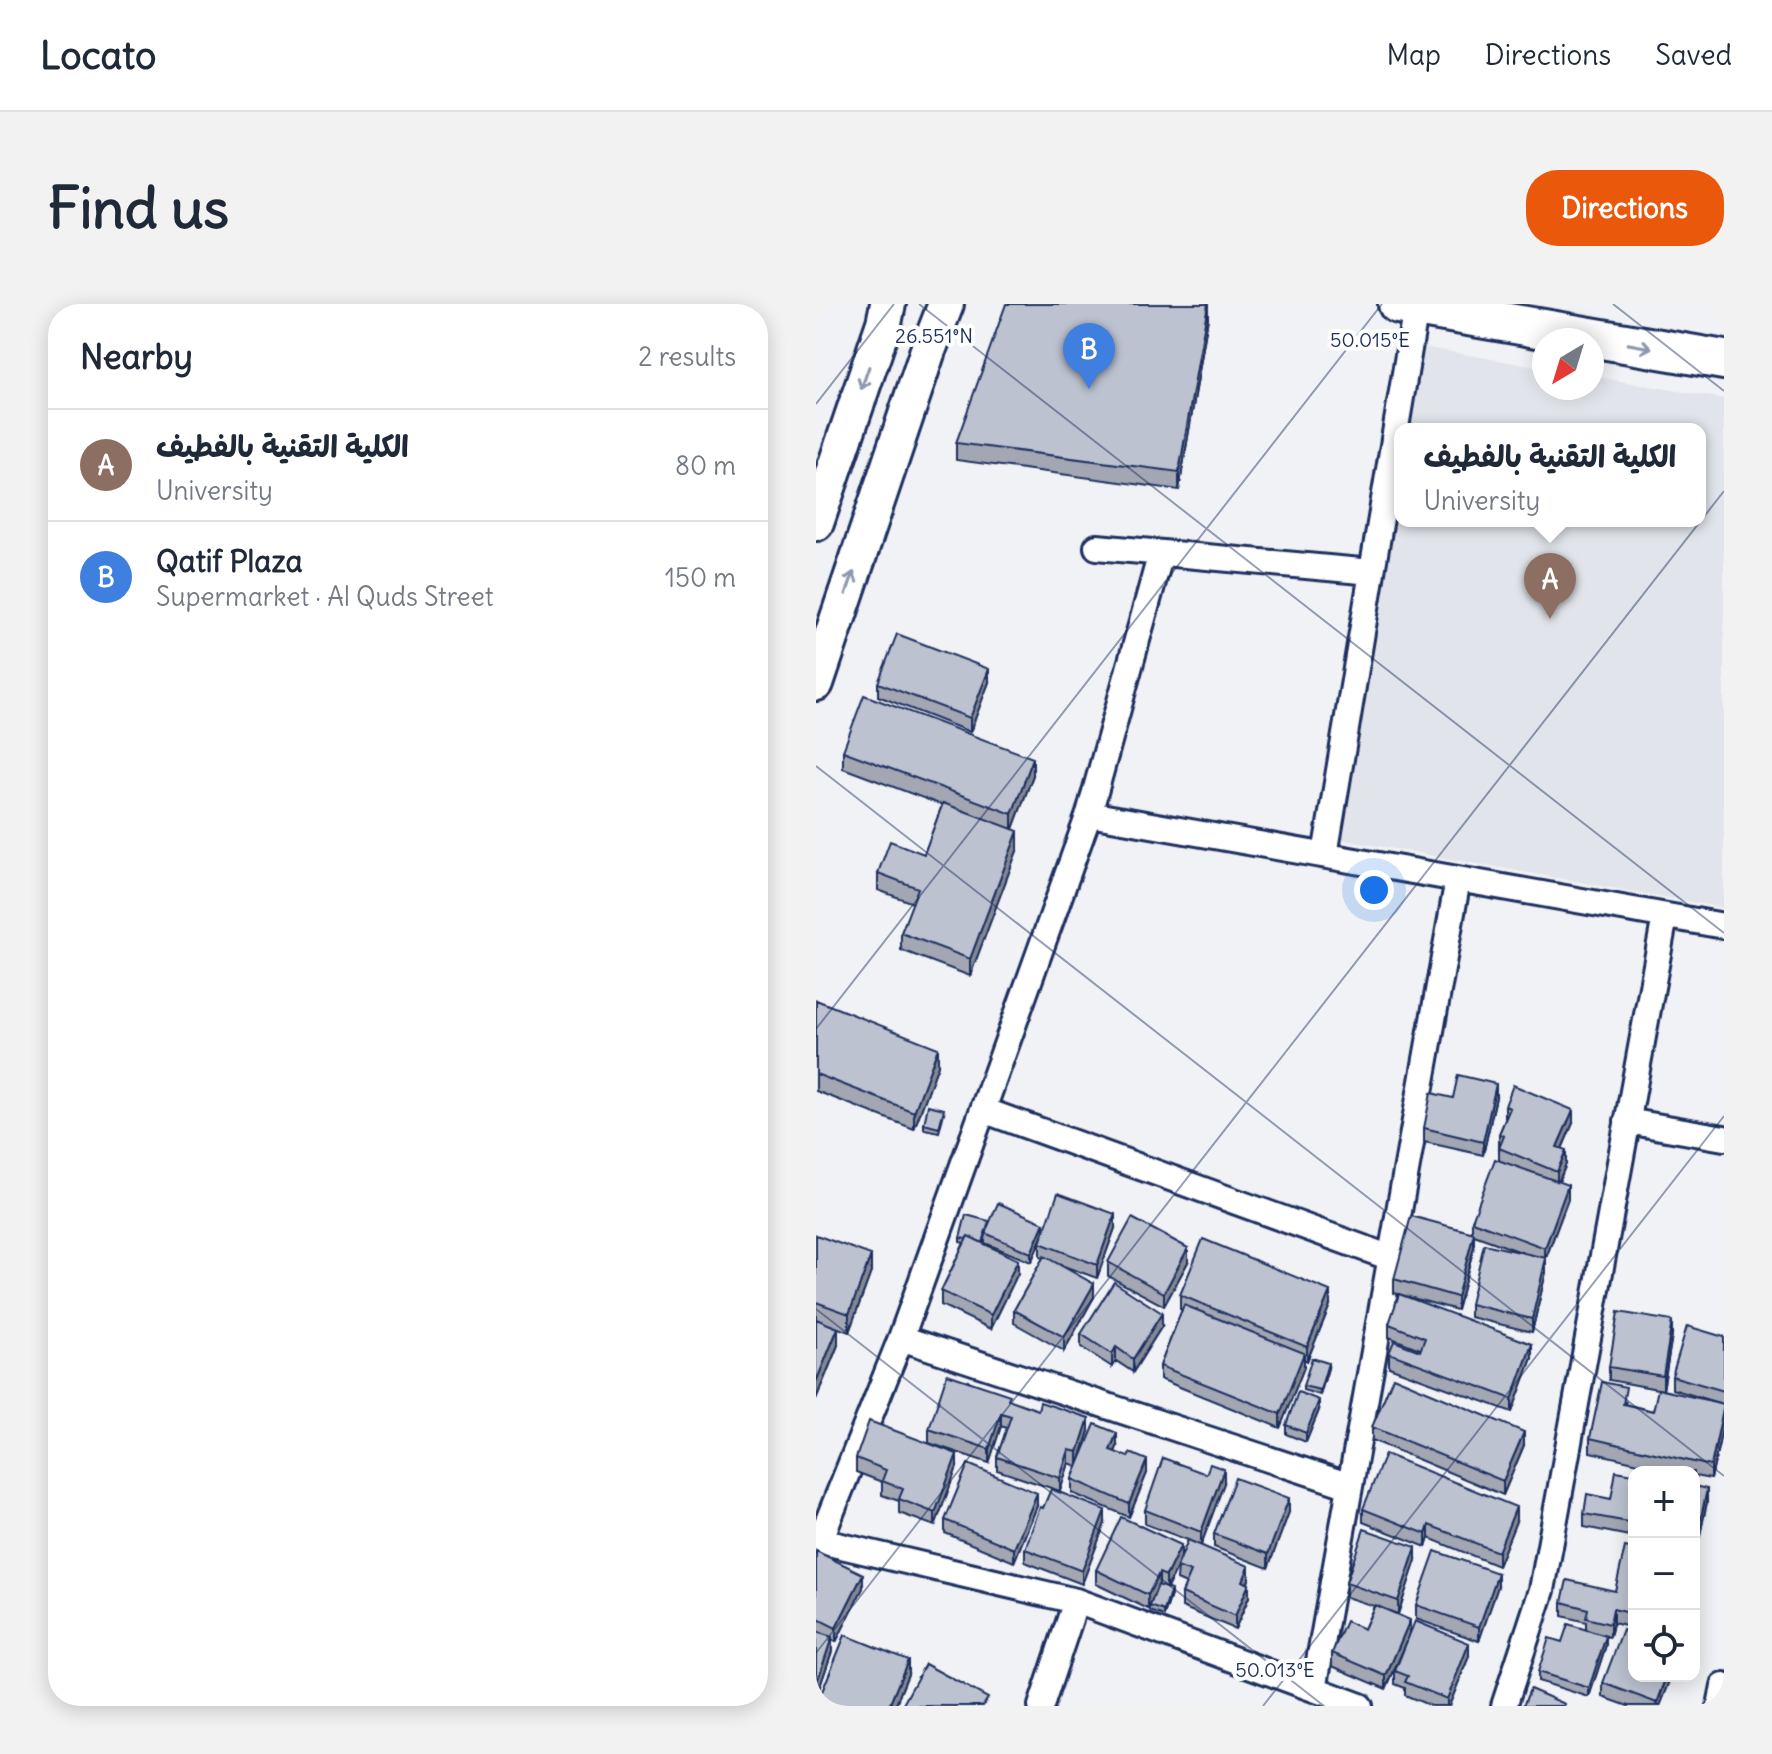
<!DOCTYPE html>
<html lang="en">
<head>
<meta charset="utf-8">
<style>
  body { margin:0; font-family:Delius,"Playpen Sans Arabic",sans-serif; background:#f2f2f3; color:#1f2937 }
  .controls { position:absolute; right:24px; bottom:24px; display:grid; overflow:hidden; border-radius:16px; box-shadow:0 4px 20px #0003 }
  .controls button { width:72px; height:72px; display:grid; place-items:center; padding:0; border:0; border-bottom:2px solid #e0e1e3; background:#fff; color:#1f2937; font:40px sans-serif }
  .compass { position:absolute; left:716px; top:24px; width:72px; height:72px; border-radius:50%; background:#fff; box-shadow:0 4px 20px #0003; rotate:218deg }
  .you { position:absolute; left:558px; top:586px; width:28px; height:28px; margin:-20px; border:6px solid #fff; border-radius:50%; background:#1a73e8; box-shadow:0 0 0 12px #1a73e833 }
  .badge { display:grid; place-items:center; width:52px; height:52px; border-radius:50%; background:#ea580c; color:#fff; font-size:26px; font-weight:700 }
  .pin { position:absolute; translate:-50% -66px; filter:drop-shadow(0 2px 4px #0008) }
  .pin::after { content:''; position:absolute; top:42px; width:28px; height:24px; background:inherit; clip-path:polygon(0 0,100% 0,50% 100%) }
  .popup { position:absolute; left:578px; top:119px; width:312px; height:104px; box-sizing:border-box; display:grid; place-content:center; border-radius:16px; background:#fff; filter:drop-shadow(0 2px 6px #0005); font-size:26px; white-space:nowrap; color:#747a83 }
  .popup b { font-size:30px; color:#1f2937 }
  .popup::after { content:''; position:absolute; left:50%; top:100%; margin-left:-16px; border:16px solid transparent; border-top-color:#fff }
  .list { margin:0; padding:0; list-style:none }
  h2 { display:flex; justify-content:space-between; align-items:center; height:104px; margin:0; padding:0 32px; font-size:34px }
  h2 small { font-size:26px; font-weight:400; color:#747a83 }
  .list li { display:grid; grid-template-columns:52px 1fr auto; gap:24px; align-items:center; box-sizing:border-box; height:112px; padding:0 32px; border-top:2px solid #e0e1e3 }
  .list b { display:block; font-size:30px; white-space:nowrap }
  .list p { margin:0; font-size:26px; white-space:nowrap; color:#747a83 }
  .list em { font-size:26px; font-style:normal; color:#747a83 }
  .icon { flex:none; width:44px; height:44px; fill:none; stroke:currentColor; stroke-width:2; stroke-linecap:round; stroke-linejoin:round }
  .map { position:relative; flex:none; width:908px; height:1402px; overflow:hidden; border-radius:32px }
  header { display:flex; align-items:center; gap:48px; box-sizing:border-box; height:112px; padding:0 40px; background:#fff; border-bottom:2px solid #e0e1e3 }
  header strong { font-size:38px }
  nav { display:flex; gap:44px; margin-inline-start:auto; font-size:28px }
  .intro { display:flex; align-items:center; justify-content:space-between; box-sizing:border-box; height:192px; padding:0 48px }
  h1 { margin:0; font-size:56px }
  .button { padding:20px 36px; border-radius:32px; background:#ea580c; color:#fff; font-size:28px; font-weight:700 }
  main { display:flex; gap:48px; padding:0 48px }
  aside { flex:1; background:#fff; border-radius:32px; box-shadow:0 4px 20px #0003 }
  .map>svg:first-child { display:block }
  .built { fill:#e1e4ea }
  .lines { fill:none; stroke-linecap:round; stroke-linejoin:round }
  .street-casing { stroke:#1b2f5e; stroke-width:30 }
  .secondary-casing { stroke:#1b2f5e; stroke-width:40 }
  .primary-casing { stroke:#1b2f5e; stroke-width:44 }
  .street { stroke:#fff; stroke-width:24 }
  .secondary { stroke:#fff; stroke-width:34 }
  .primary { stroke:#fff; stroke-width:38 }
  .wall { fill:#a2a7b3; stroke:#1b2f5e; stroke-width:2 }
  .shaded-wall { fill:#848892; stroke:#1b2f5e; stroke-width:2 }
  .building { fill:#bcc2d0; stroke:#1b2f5e; stroke-width:2 }
  .oneway { stroke:#8d97ae }
  .ticks { fill:none; stroke:#1b2f5e; stroke-width:2; stroke-opacity:0.45 }
  .ticks-label { font-size:20px; text-anchor:middle; fill:#1b2f5e; stroke:#fff; stroke-width:8; stroke-linejoin:round; paint-order:stroke }
</style>
</head>
<body>
<header>
<strong>Locato</strong>
<nav><a>Map</a><a>Directions</a><a>Saved</a></nav>
</header>
<div class="intro"><h1>Find us</h1><a class="button">Directions</a></div>
<main>
<aside>
<h2>Nearby<small>2 results</small></h2>
<ul class="list">
<li><span class="badge" style="background:#8d6e63">A</span><div><b>الكلية التقنية بالفطيف</b><p>University</p></div><em>80 m</em></li>
<li><span class="badge" style="background:#3f7fe0">B</span><div><b>Qatif Plaza</b><p>Supermarket · Al Quds Street</p></div><em>150 m</em></li>
</ul>
</aside>
<div class="map">
<svg width="908" height="1402" viewBox="0 0 908 1402">
  <rect width="100%" height="100%" fill="#f1f2f5"/>
  <filter id="ink" filterUnits="userSpaceOnUse"><feTurbulence type="fractalNoise" baseFrequency=".0125" numOctaves="2"/><feDisplacementMap in="SourceGraphic" scale="16" xChannelSelector="R" yChannelSelector="G"/><feConvolveMatrix kernelMatrix="1 2 1 2 8 2 1 2 1" color-interpolation-filters="sRGB"/></filter>
  <g filter="url(#ink)">
    <path class="built" d="M 607,43 L 728,64 L 728,84 L 776,84 L 776,72 L 908,95 L 908,604 L 523,535 L 584,175 L 584,217 L 884,217 L 884,125 L 593,125 Z"/>
    <g class="lines">
      <defs>
        <path id="street" d="M 281,243 L 556,268
          M 273,510 L 908,622
          M 509,551 L 600,3
          M 167,806 L 575,954
          M 811,817 L 908,834
          M 85,1034 L 534,1182
          M 0,1236 L 260,1297 L 544,1402
          M 4,1237 L 85,1034 L 273,510 L 345,249
          M 498,1385 L 642,575
          M 225,1402 L 260,1297
          M 688,1402 L 726,1286 L 849,612
          M 904,1402 L 908,1382"/>
        <path id="secondary" d="M 0,219 L 68,19 L 72,0
          M 0,379 L 111,49 L 130,0"/>
        <path id="primary" d="M 582,0 L 908,56"/>
      </defs>
      <use href="#street" class="street-casing"/>
      <use href="#secondary" class="secondary-casing"/>
      <use href="#primary" class="primary-casing"/>
      <use href="#street" class="street"/>
      <use href="#secondary" class="secondary"/>
      <use href="#primary" class="primary"/>
    </g>
    <path class="wall" d="M 392,0 L 392,14 L 363,186 L 140,156 L 140,139 Z
      M 173,378 L 154,428 L 62,392 L 62,379 Z
      M 27,447 L 217,471 L 197,525 L 202,544 L 154,672 L 85,646 L 85,629 L 97,599 L 62,586 L 62,569 L 108,550 L 126,501 L 27,464 Z
      M 0,696 L 122,761 L 98,825 L 0,787 Z
      M 680,793 L 667,851 L 608,838 L 608,824 L 637,794 Z
      M 689,802 L 757,819 L 746,845 L 750,860 L 743,878 L 752,895 L 730,954 L 730,968 L 716,1028 L 654,1013 L 654,1000 L 705,948 L 658,931 L 658,943 L 641,1006 L 578,989 L 578,975 L 656,929 L 656,917 L 683,856 L 683,830 L 689,816 Z
      M 128,809 L 123,828 L 108,825 L 108,820 Z
      M 173,921 L 228,928 L 299,924 L 281,974 L 239,959 L 278,993 L 248,1047 L 198,1019 L 198,1006 L 227,954 L 224,953 L 224,939 L 227,932 L 215,958 L 169,939 L 169,936 L 168,940 L 202,969 L 175,1025 L 125,1001 L 125,987 L 148,939 L 144,938 L 144,934 Z
      M 0,931 L 55,968 L 33,1028 L 17,1022 L 22,1041 L 0,1095 Z
      M 292,958 L 372,958 L 348,1002 L 292,972 Z
      M 364,991 L 514,1001 L 491,1057 L 488,1055 L 488,1063 L 464,1124 L 344,1075 L 344,1062 L 366,1005 L 364,1005 Z
      M 573,1020 L 716,1054 L 696,1108 L 573,1063 L 573,1049 L 604,1047 L 604,1045 L 573,1033 Z
      M 346,1022 L 317,1068 L 300,1057 L 296,1063 L 265,1043 L 265,1030 Z
      M 856,1031 L 847,1086 L 793,1076 L 793,1063 Z
      M 908,1033 L 908,1116 L 895,1175 L 878,1172 L 878,1168 L 862,1168 L 774,1148 L 774,1134 L 810,1097 L 809,1100 L 837,1107 L 906,1100 L 856,1085 L 856,1072 Z
      M 512,1064 L 504,1091 L 487,1086 L 487,1082 Z
      M 194,1096 L 273,1127 L 262,1159 L 301,1143 L 299,1148 L 331,1169 L 313,1213 L 256,1189 L 256,1175 L 261,1162 L 253,1159 L 244,1187 L 181,1166 L 181,1153 L 191,1124 L 185,1122 L 173,1159 L 113,1139 L 113,1125 Z
      M 503,1106 L 490,1138 L 470,1130 L 470,1121 Z
      M 556,1123 L 708,1141 L 687,1191 L 556,1136 Z
      M 40,1154 L 141,1163 L 119,1222 L 83,1209 L 83,1197 L 66,1191 L 66,1178 L 40,1168 Z
      M 818,1170 L 818,1233 L 768,1223 L 768,1210 L 795,1195 Z
      M 408,1179 L 385,1241 L 433,1275 L 432,1279 L 433,1293 L 419,1325 L 366,1303 L 366,1289 L 370,1280 L 361,1276 L 362,1261 L 351,1284 L 355,1291 L 348,1312 L 334,1307 L 334,1302 L 338,1294 L 332,1305 L 280,1280 L 280,1266 L 365,1254 L 372,1236 L 329,1220 L 329,1206 Z
      M 878,1182 L 891,1198 L 881,1245 L 878,1245 Z
      M 221,1202 L 198,1258 L 129,1229 L 129,1216 Z
      M 547,1205 L 700,1217 L 682,1262 L 613,1234 L 610,1243 L 547,1218 Z
      M 473,1208 L 452,1264 L 398,1243 L 398,1230 Z
      M 289,1219 L 266,1280 L 209,1258 L 209,1245 Z
      M 818,1245 L 818,1324 L 797,1319 L 794,1333 L 790,1332 L 790,1341 L 773,1393 L 722,1377 L 722,1368 L 746,1338 L 770,1325 L 770,1318 L 746,1312 L 746,1298 L 799,1287 Z
      M 0,1247 L 47,1284 L 20,1338 L 16,1336 L 16,1347 L 0,1394 Z
      M 600,1256 L 582,1310 L 573,1307 L 594,1329 L 653,1352 L 633,1402 L 615,1402 L 589,1391 L 589,1384 L 579,1380 L 579,1367 L 591,1336 L 570,1385 L 516,1362 L 516,1349 L 548,1325 L 558,1302 L 530,1293 L 530,1279 Z
      M 682,1282 L 663,1337 L 600,1315 L 600,1301 Z
      M 92,1370 L 79,1402 L 3,1402 L 3,1395 Z
      M 818,1372 L 856,1372 L 844,1402 L 812,1402 L 787,1393 L 787,1379 Z"/>
    <path class="shaded-wall" d="M 392,0 L 392,14 L 363,186 L 363,168 Z
      M 173,365 L 173,378 L 154,428 L 154,414 Z
      M 217,454 L 217,471 L 196,527 L 196,510 Z
      M 202,527 L 202,544 L 154,672 L 154,655 Z
      M 122,744 L 122,761 L 98,825 L 98,808 Z
      M 680,780 L 680,793 L 667,851 L 667,838 Z
      M 757,806 L 757,819 L 741,856 L 741,843 Z
      M 750,846 L 750,860 L 741,881 L 741,868 Z
      M 752,881 L 752,895 L 730,954 L 730,968 L 716,1028 L 716,1015 L 729,957 L 729,944 Z
      M 299,910 L 299,924 L 281,974 L 281,961 Z
      M 228,919 L 228,928 L 215,958 L 215,949 Z
      M 658,929 L 658,943 L 641,1006 L 641,993 Z
      M 372,944 L 372,958 L 348,1002 L 348,989 Z
      M 55,951 L 55,968 L 33,1028 L 33,1010 Z
      M 202,956 L 202,969 L 175,1025 L 175,1011 Z
      M 278,980 L 278,993 L 248,1047 L 248,1033 Z
      M 514,987 L 514,1001 L 491,1057 L 491,1043 Z
      M 346,1009 L 346,1022 L 317,1068 L 317,1055 Z
      M 856,1017 L 856,1031 L 847,1086 L 847,1072 Z
      M 22,1024 L 22,1041 L 0,1095 L 0,1078 Z
      M 716,1040 L 716,1054 L 696,1108 L 696,1095 Z
      M 300,1043 L 300,1057 L 296,1063 L 296,1050 Z
      M 488,1049 L 488,1063 L 464,1124 L 464,1110 Z
      M 512,1059 L 512,1064 L 504,1091 L 504,1086 Z
      M 503,1096 L 503,1106 L 490,1138 L 490,1129 Z
      M 908,1102 L 908,1116 L 895,1175 L 895,1162 Z
      M 185,1109 L 185,1122 L 173,1159 L 173,1145 Z
      M 273,1114 L 273,1127 L 262,1162 L 262,1148 Z
      M 708,1128 L 708,1141 L 687,1191 L 687,1177 Z
      M 301,1129 L 301,1143 L 294,1159 L 294,1146 Z
      M 253,1146 L 253,1159 L 244,1187 L 244,1174 Z
      M 141,1150 L 141,1163 L 119,1222 L 119,1209 Z
      M 331,1156 L 331,1169 L 313,1213 L 313,1200 Z
      M 408,1165 L 408,1179 L 385,1241 L 385,1228 Z
      M 891,1185 L 891,1198 L 881,1245 L 881,1232 Z
      M 221,1189 L 221,1202 L 198,1258 L 198,1245 Z
      M 473,1194 L 473,1208 L 452,1264 L 452,1250 Z
      M 700,1203 L 700,1217 L 682,1262 L 682,1248 Z
      M 289,1206 L 289,1219 L 266,1280 L 266,1267 Z
      M 613,1221 L 613,1234 L 610,1243 L 610,1230 Z
      M 365,1241 L 365,1255 L 350,1286 L 350,1272 Z
      M 600,1243 L 600,1256 L 582,1310 L 582,1297 Z
      M 433,1262 L 433,1275 L 427,1291 L 427,1277 Z
      M 343,1269 L 343,1282 L 332,1305 L 332,1291 Z
      M 682,1269 L 682,1282 L 663,1337 L 663,1323 Z
      M 47,1270 L 47,1284 L 20,1338 L 20,1324 Z
      M 433,1280 L 433,1293 L 419,1325 L 419,1312 Z
      M 355,1286 L 355,1291 L 348,1312 L 348,1307 Z
      M 797,1305 L 797,1319 L 794,1333 L 794,1320 Z
      M 594,1316 L 594,1330 L 570,1385 L 570,1372 Z
      M 790,1332 L 790,1341 L 773,1393 L 773,1384 Z
      M 16,1333 L 16,1347 L 0,1394 L 0,1381 Z
      M 653,1339 L 653,1352 L 633,1402 L 631,1402 L 631,1395 Z
      M 92,1356 L 92,1370 L 79,1402 L 73,1402 Z
      M 851,1372 L 856,1372 L 844,1402 L 841,1402 Z"/>
    <path class="building" d="M 190,0 L 392,0 L 363,168 L 140,139 Z
      M 81,330 L 173,365 L 154,414 L 62,379 Z
      M 48,391 L 217,454 L 196,510 L 27,447 Z
      M 127,499 L 202,527 L 154,655 L 85,629 L 102,584 L 62,569 L 74,537 L 108,550 Z
      M 0,696 L 122,744 L 98,808 L 0,770 Z
      M 642,771 L 680,780 L 667,838 L 608,824 L 615,789 L 637,794 Z
      M 697,781 L 757,806 L 741,843 L 750,846 L 741,868 L 683,844 L 688,832 L 683,830 L 694,804 L 689,802 Z
      M 112,801 L 128,805 L 123,824 L 108,820 Z
      M 679,855 L 752,881 L 729,944 L 656,917 Z
      M 242,889 L 299,910 L 281,961 L 224,939 Z
      M 182,899 L 228,919 L 215,949 L 169,929 Z
      M 150,911 L 173,917 L 167,939 L 152,932 L 150,935 L 144,934 Z
      M 595,912 L 658,929 L 641,993 L 578,975 Z
      M 316,914 L 372,944 L 348,989 L 292,958 Z
      M 0,931 L 55,951 L 33,1010 L 0,998 Z
      M 152,932 L 202,956 L 175,1011 L 125,987 Z
      M 387,935 L 514,987 L 491,1043 L 364,991 Z
      M 668,940 L 730,954 L 716,1015 L 654,1000 Z
      M 228,952 L 278,980 L 248,1033 L 198,1006 Z
      M 298,978 L 346,1009 L 317,1055 L 300,1043 L 296,1050 L 265,1030 Z
      M 583,990 L 716,1040 L 696,1095 L 573,1049 L 578,1037 L 604,1047 L 609,1034 L 573,1020 Z
      M 368,1001 L 488,1049 L 464,1110 L 344,1062 Z
      M 802,1008 L 856,1017 L 847,1072 L 793,1063 Z
      M 0,1015 L 22,1024 L 0,1078 Z
      M 871,1022 L 908,1033 L 908,1087 L 856,1072 Z
      M 496,1054 L 512,1059 L 504,1086 L 487,1082 Z
      M 131,1070 L 194,1091 L 192,1095 L 222,1106 L 224,1098 L 273,1114 L 262,1148 L 253,1146 L 244,1174 L 181,1153 L 195,1112 L 185,1109 L 173,1145 L 113,1125 Z
      M 577,1073 L 708,1128 L 687,1177 L 556,1123 Z
      M 786,1078 L 810,1083 L 807,1100 L 837,1107 L 842,1085 L 908,1100 L 895,1162 L 774,1134 Z
      M 482,1088 L 503,1096 L 490,1129 L 470,1121 Z
      M 53,1117 L 141,1150 L 119,1209 L 83,1195 L 87,1185 L 66,1177 L 70,1166 L 40,1154 Z
      M 279,1120 L 301,1129 L 294,1146 L 312,1153 L 314,1149 L 331,1156 L 313,1200 L 256,1175 Z
      M 569,1150 L 700,1203 L 682,1248 L 613,1221 L 610,1230 L 547,1205 Z
      M 347,1154 L 390,1170 L 394,1160 L 408,1165 L 385,1228 L 329,1206 Z
      M 152,1160 L 221,1189 L 198,1245 L 129,1216 Z
      M 800,1167 L 818,1170 L 818,1219 L 768,1210 L 771,1190 L 795,1195 Z
      M 419,1174 L 473,1194 L 452,1250 L 398,1230 Z
      M 878,1182 L 891,1185 L 881,1232 L 878,1231 Z
      M 235,1185 L 289,1206 L 266,1267 L 209,1245 L 224,1203 L 227,1204 Z
      M 305,1213 L 365,1241 L 350,1272 L 343,1269 L 332,1291 L 280,1266 Z
      M 548,1225 L 600,1243 L 582,1297 L 530,1279 Z
      M 372,1236 L 433,1262 L 427,1277 L 433,1280 L 419,1312 L 366,1289 L 375,1268 L 361,1263 Z
      M 809,1243 L 818,1245 L 818,1310 L 797,1305 L 794,1320 L 770,1314 L 772,1305 L 746,1298 L 751,1276 L 799,1287 Z
      M 0,1247 L 47,1270 L 20,1324 L 0,1314 Z
      M 619,1247 L 682,1269 L 663,1323 L 600,1301 Z
      M 342,1281 L 355,1286 L 348,1307 L 334,1302 Z
      M 559,1301 L 594,1316 L 570,1372 L 516,1349 L 530,1317 L 548,1325 Z
      M 599,1317 L 653,1339 L 631,1395 L 589,1378 L 592,1372 L 579,1367 Z
      M 752,1320 L 790,1332 L 773,1384 L 722,1368 L 733,1334 L 746,1338 Z
      M 807,1326 L 818,1331 L 818,1372 L 851,1372 L 841,1399 L 787,1379 Z
      M 0,1328 L 16,1333 L 0,1381 Z
      M 29,1331 L 92,1356 L 73,1402 L 19,1402 L 3,1395 Z
      M 109,1360 L 172,1394 L 167,1402 L 86,1402 Z
      M 714,1385 L 749,1400 L 748,1402 L 707,1402 Z"/>
    <defs><path id="oneway-shaft" d="M-6 0H5M1.5-3L5.5 0L1.5 3" fill="none" stroke-width="1.6" stroke-linecap="round" stroke-linejoin="round" transform="scale(2)"/></defs>
    <g class="oneway">
      <use href="#oneway-shaft" transform="translate(824 42) rotate(10)"/>
      <use href="#oneway-shaft" transform="translate(49 74) rotate(109)"/>
      <use href="#oneway-shaft" transform="translate(34 279) rotate(-71)"/>
    </g>
  </g>
  <path class="ticks" d="M 103,0 L 908,629M 797,0 L 908,87M 0,100 L 78,0M 0,462 L 908,1172M 0,725 L 566,0M 0,1005 L 508,1402M 0,1349 L 908,187M 447,1402 L 908,812"/>
  <g class="ticks-label">
    <text x="118" y="39">26.551°N</text>
    <text x="554" y="43">50.015°E</text>
    <text x="459" y="1373">50.013°E</text>
  </g>
</svg>
<div class="controls">
<button>+</button>
<button>−</button>
<button><svg class="icon" aria-label="locate" viewBox="0 0 24 24"><circle cx="12" cy="12" r="6"/><path d="M12 2v4M12 18v4M2 12h4M18 12h4"/></svg></button>
</div>
<svg class="compass" viewBox="-18 -18 36 36"><path d="M0-13l5 13h-10z" fill="#e53935"/><path d="M0 13l5-13h-10z" fill="#747a83"/></svg>
<div class="you"></div>
<div class="pin badge" style="left:734px;top:315px;background:#8d6e63">A</div>
<div class="popup"><b>الكلية التقنية بالفطيف</b>University</div>
<div class="pin badge" style="left:273px;top:85px;background:#3f7fe0">B</div>
</div>
</main>
</body>
</html>
